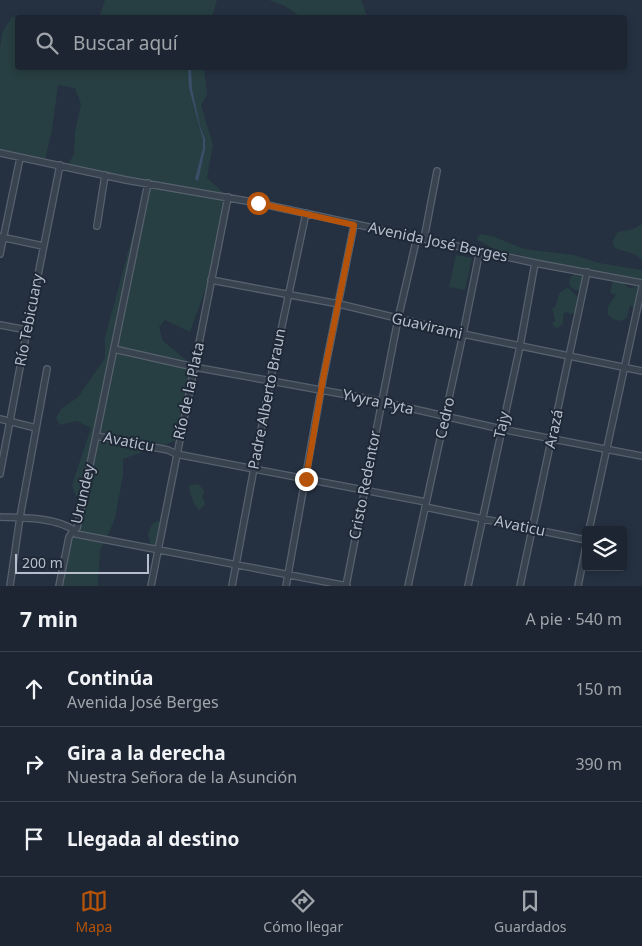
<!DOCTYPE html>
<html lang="es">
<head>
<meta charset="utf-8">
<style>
  body { margin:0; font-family:"Noto Sans",sans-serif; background:#252d39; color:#f1f3f6 }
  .controls { position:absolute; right:15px; bottom:15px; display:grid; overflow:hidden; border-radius:5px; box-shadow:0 2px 8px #0003 }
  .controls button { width:45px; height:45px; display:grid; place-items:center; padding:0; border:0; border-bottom:1px solid #3a424d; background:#1c2531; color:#f1f3f6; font:25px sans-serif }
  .scale { position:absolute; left:15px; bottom:12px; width:134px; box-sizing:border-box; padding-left:5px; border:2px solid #b6becb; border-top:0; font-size:14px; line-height:18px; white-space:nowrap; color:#b6becb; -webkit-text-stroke:4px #1e2836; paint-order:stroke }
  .stop { position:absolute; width:15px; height:15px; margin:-11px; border:4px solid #b45309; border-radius:50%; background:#fff }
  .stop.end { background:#b45309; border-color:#fff; box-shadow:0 1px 5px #0008 }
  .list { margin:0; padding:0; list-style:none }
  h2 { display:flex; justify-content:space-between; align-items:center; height:65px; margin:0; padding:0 20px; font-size:21px }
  h2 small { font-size:16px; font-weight:400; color:#a0a5ab }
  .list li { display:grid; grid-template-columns:32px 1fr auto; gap:15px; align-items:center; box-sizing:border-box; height:75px; padding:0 20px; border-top:1px solid #3a424d }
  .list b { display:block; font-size:19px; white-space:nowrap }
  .list p { margin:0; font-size:16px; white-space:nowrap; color:#a0a5ab }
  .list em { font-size:16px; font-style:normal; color:#a0a5ab }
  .icon { flex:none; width:28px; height:28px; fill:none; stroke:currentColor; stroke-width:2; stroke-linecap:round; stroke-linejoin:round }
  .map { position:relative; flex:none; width:642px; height:586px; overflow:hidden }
  .search { position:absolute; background:#1c2531; box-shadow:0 2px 8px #0003; left:15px; right:15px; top:15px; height:55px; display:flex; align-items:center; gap:12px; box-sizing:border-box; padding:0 18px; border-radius:5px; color:#a0a5ab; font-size:19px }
  .sheet { height:290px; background:#1c2531 }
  nav { display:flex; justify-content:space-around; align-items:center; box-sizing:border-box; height:70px; border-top:1px solid #3a424d; background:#1c2531; font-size:14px; color:#a0a5ab }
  nav a { display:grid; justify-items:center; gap:2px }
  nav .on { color:#b45309 }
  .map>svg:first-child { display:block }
  .green { fill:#273f42 }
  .water { fill:#3a4f6a }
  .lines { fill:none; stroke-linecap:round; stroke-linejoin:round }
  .minor-casing { stroke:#57616e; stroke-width:8 }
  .minor { stroke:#394350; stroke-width:5.5 }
  .route { stroke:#b45309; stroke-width:6 }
  .labels { text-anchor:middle; stroke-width:4; stroke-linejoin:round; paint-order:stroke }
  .street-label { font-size:15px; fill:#b6becb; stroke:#1e2836 }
</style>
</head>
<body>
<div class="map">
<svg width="642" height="586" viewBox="0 0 642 586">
  <rect width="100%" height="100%" fill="#253141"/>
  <path class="green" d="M 105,0 L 217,0 L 212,17 L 99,18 Z
    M 269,0 L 361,0 L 366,13 L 365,17 L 301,17 L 285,6 Z
    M 12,17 L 17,18 L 18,68 L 204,68 L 207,95 L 201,105 L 213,145 L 207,178 L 228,197 L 215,262 L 190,332 L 165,320 L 159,327 L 163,341 L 191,364 L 175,441 L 123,459 L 123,475 L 115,518 L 106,540 L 100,550 L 98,586 L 63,586 L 64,573 L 83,494 L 76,496 L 72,485 L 91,428 L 77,421 L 60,425 L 56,418 L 61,409 L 78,397 L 105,358 L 105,338 L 133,233 L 148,183 L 68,165 L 74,154 L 75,132 L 81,104 L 75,88 L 58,85 L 52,130 L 45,159 L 40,159 L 0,151 L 0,49 L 2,33 Z
    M 642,224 L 642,260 L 636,255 L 615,248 L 612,242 L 618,232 L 633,229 Z
    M 481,234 L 492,236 L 524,249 L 574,255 L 599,263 L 642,270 L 642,283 L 582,269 L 541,263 L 520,255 L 501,252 L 477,240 L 478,236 Z
    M 456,255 L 472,258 L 465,290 L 449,287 Z
    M569 282a8 8 0 1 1 16 0a8 8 0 1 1-16 0Z
    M 613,281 L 621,281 L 629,288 L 642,286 L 642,305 L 640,298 L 637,297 L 638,300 L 637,306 L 633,307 L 630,305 L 627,318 L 620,321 L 613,319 L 608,315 L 608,307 L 616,294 L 613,294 L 610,292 Z
    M 568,288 L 577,296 L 577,311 L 572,314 L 565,312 L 563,315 L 563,323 L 558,328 L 554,327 L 552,323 L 555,321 C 555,318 554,315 553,312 C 551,305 554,310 556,305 C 559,296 557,291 568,288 Z
    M 198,484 L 205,491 L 202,496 L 205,503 L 204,506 L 199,510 L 194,504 L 189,488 L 190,485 Z
    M 158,521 L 161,523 C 163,529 157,536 158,543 L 154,546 L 150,543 L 148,533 L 153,523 Z"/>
  <path class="water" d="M 188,68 L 191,68 L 192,89 L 200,126 L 205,139 L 205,149 L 198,181 L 195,179 L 203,148 L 203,139 L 189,88 Z"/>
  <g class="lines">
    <defs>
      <path id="minor" d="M 0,153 L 126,180 L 258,203 L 535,263 L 642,283
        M 148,183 L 77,528 L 74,530 L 76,534 L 347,586
        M 97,226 L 105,175
        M 1,237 L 43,246
        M 424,239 L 437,171
        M 0,254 L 20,158
        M 211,280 L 339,304 L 463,334 L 642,371
        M 0,325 L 27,330
        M 114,349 L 194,367 L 370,399 L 501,429 L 642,456
        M 0,419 L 36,428
        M 96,436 L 168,450 L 176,454 L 426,502
        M 0,474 L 27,330 L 60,165
        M 425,507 L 586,540
        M 0,517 C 24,518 54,517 74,530 L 69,537 L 59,586
        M 589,530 L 642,287
        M 10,586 L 20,517 L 47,369
        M 151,586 L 228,197
        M 232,586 L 270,382 L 306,213
        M 286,586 L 323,379 L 354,225
        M 346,586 L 398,319 L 417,237
        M 408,586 L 463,334 L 480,250
        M 468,586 L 520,346 L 535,263
        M 520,586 L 587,272
        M 578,586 L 586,546"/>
    </defs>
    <use href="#minor" class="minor-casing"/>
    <use href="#minor" class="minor"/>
  </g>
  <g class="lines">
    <path class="route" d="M 258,203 L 354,225 L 323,379 L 306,479"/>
  </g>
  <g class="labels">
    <g class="street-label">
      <text transform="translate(438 242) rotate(12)" y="5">Avenida José Berges</text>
      <text transform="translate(29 320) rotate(-79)" y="5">Río Tebicuary</text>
      <text transform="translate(427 326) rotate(13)" y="5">Guavirami</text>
      <text transform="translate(189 391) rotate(-78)" y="5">Río de la Plata</text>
      <text transform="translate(267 399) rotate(-79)" y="5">Padre Alberto Braun</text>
      <text transform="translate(378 402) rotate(12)" y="5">Yvyra Pyta</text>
      <text transform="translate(445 418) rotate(-77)" y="5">Cedro</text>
      <text transform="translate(502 425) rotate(-78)" y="5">Tajy</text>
      <text transform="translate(554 429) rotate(-78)" y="5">Arazá</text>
      <text transform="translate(129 442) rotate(11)" y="5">Avaticu</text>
      <text transform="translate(365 485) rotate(-79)" y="5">Cristo Redentor</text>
      <text transform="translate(83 494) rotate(-77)" y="5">Urundey</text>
      <text transform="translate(520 526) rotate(12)" y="5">Avaticu</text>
    </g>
  </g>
</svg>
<div class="controls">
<button><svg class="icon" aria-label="layers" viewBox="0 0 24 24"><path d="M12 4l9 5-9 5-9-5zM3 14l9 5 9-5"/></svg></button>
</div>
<div class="scale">200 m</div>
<div class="stop" style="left:258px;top:203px"></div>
<div class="stop end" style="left:306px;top:479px"></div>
<div class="search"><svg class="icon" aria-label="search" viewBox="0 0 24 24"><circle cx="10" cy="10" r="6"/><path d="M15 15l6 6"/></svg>Buscar aquí</div>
</div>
<section class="sheet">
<h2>7 min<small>A pie · 540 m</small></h2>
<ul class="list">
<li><svg class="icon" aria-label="ahead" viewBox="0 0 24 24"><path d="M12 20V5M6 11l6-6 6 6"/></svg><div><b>Continúa</b><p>Avenida José Berges</p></div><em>150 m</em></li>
<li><svg class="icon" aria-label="right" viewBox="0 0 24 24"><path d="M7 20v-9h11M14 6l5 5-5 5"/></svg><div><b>Gira a la derecha</b><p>Nuestra Señora de la Asunción</p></div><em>390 m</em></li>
<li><svg class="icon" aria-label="arrive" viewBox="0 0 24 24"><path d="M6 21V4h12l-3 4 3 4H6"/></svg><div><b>Llegada al destino</b></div></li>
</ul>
</section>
<nav>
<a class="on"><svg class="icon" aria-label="map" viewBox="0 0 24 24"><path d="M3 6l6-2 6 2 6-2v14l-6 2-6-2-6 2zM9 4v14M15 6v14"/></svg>Mapa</a>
<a><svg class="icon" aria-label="directions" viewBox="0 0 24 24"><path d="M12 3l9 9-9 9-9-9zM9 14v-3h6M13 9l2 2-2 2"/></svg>Cómo llegar</a>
<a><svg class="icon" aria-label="saved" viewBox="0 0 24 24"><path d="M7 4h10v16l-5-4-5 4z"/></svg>Guardados</a>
</nav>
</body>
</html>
